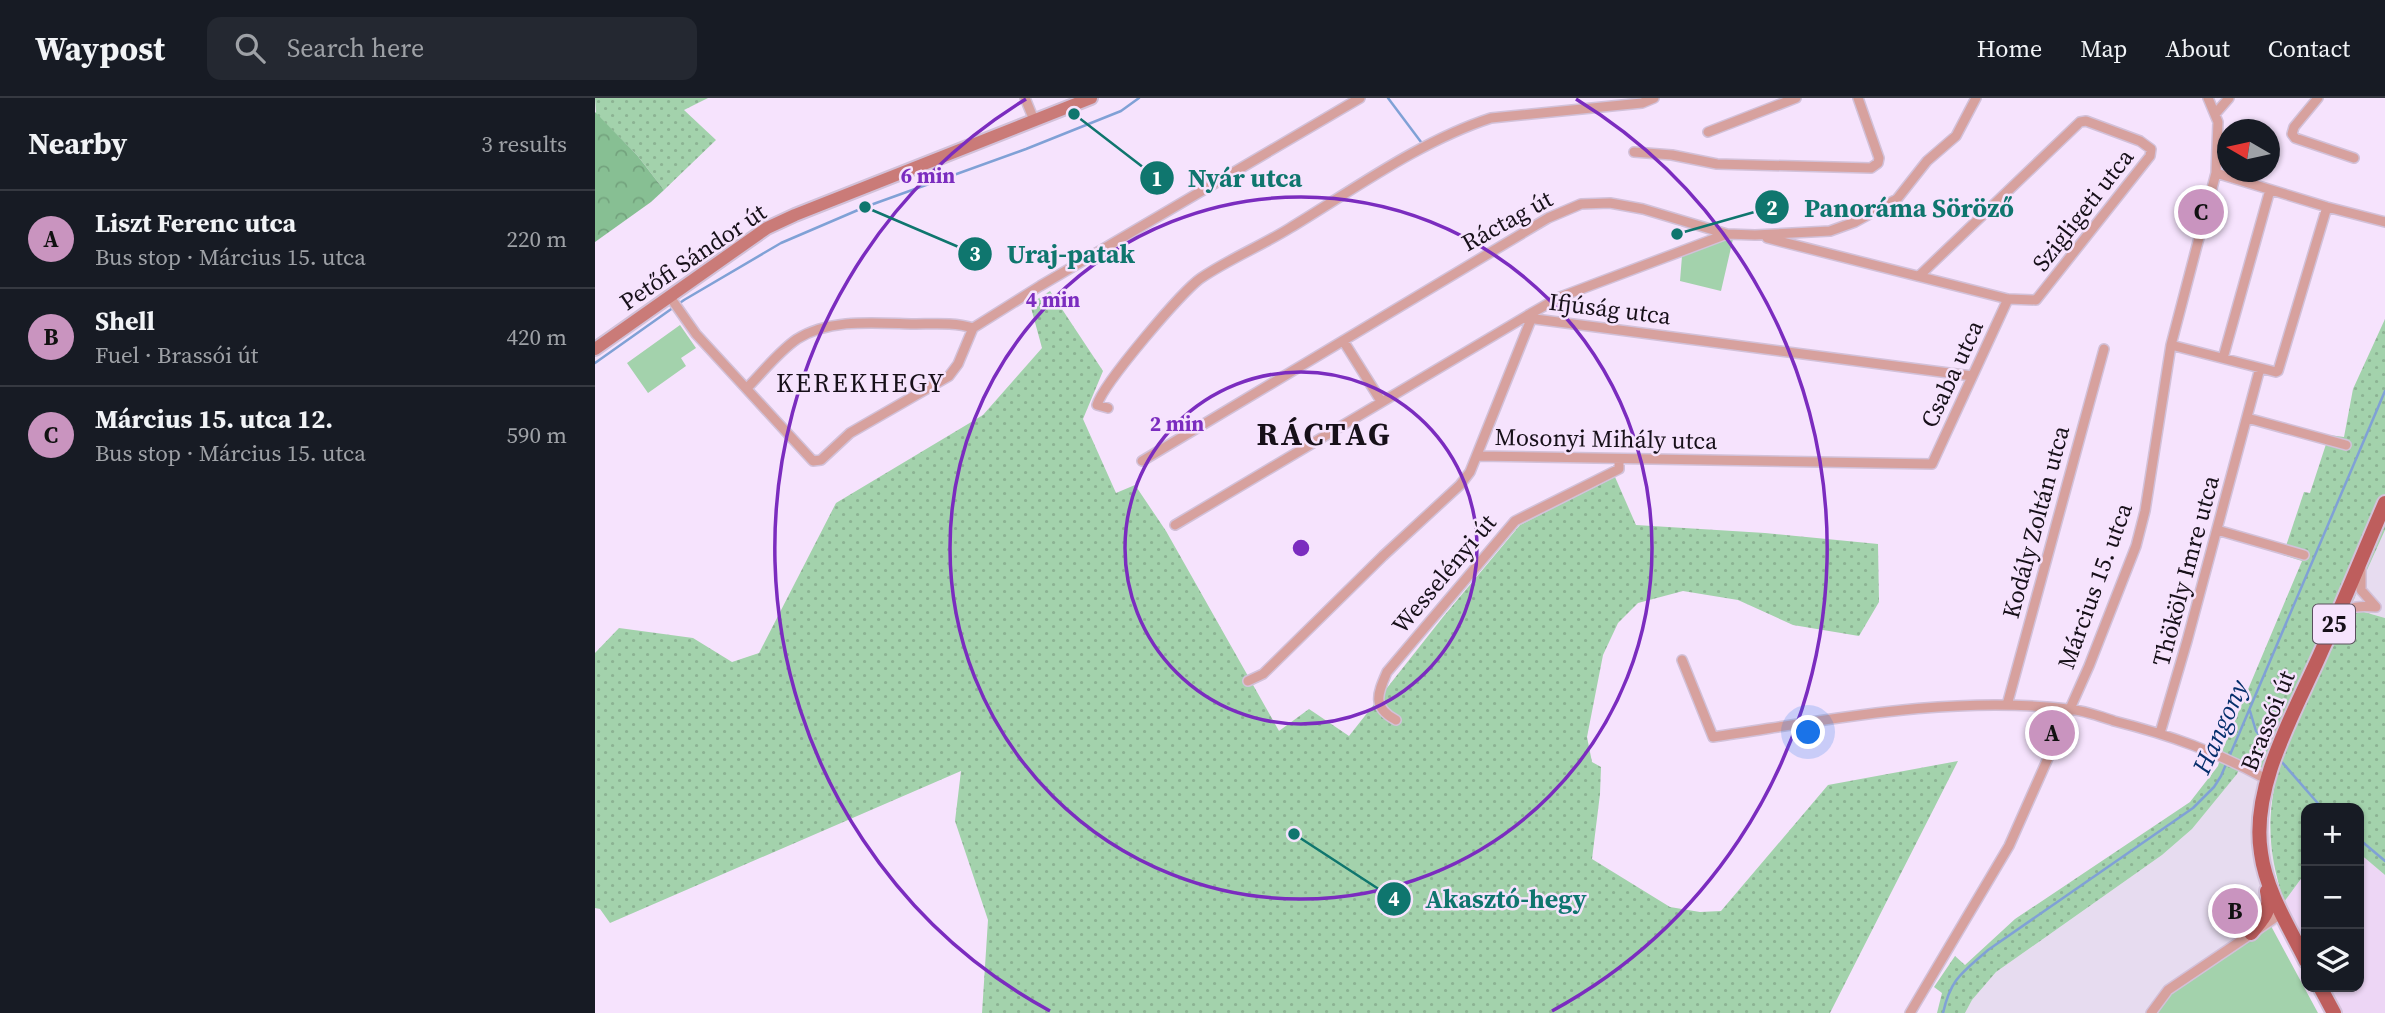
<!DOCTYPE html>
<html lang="en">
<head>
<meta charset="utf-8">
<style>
  body { margin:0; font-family:"Source Serif 4",serif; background:#242831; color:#f1f3f6 }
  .controls { position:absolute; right:21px; bottom:21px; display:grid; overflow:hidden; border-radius:14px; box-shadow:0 2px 5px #0004 }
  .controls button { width:63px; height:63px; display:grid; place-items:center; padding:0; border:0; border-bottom:2px solid #363941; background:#171b24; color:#f1f3f6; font:35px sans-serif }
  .compass { position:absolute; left:1622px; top:21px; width:63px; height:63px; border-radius:50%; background:#171b24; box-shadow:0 2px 5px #0004; rotate:279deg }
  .you { position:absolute; left:1214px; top:635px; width:24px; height:24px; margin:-18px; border:5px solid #fff; border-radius:50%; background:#1a73e8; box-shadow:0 0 0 10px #1a73e833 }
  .badge { display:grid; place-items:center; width:46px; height:46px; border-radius:50%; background:#c994bf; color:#111; font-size:23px; font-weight:700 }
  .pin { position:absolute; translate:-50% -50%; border:4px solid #fff; box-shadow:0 2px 7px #0006 }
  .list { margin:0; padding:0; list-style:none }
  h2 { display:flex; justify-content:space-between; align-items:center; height:91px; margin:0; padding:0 28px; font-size:30px }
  h2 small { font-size:23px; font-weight:400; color:#9ea1a6 }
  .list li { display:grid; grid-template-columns:46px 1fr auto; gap:21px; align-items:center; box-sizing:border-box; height:98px; padding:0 28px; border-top:2px solid #363941 }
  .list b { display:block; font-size:26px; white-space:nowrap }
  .list p { margin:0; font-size:23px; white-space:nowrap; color:#9ea1a6 }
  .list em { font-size:23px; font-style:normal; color:#9ea1a6 }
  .icon { flex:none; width:38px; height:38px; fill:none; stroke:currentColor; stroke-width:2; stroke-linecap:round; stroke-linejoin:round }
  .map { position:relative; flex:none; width:1790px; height:915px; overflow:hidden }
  header { display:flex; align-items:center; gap:42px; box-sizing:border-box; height:98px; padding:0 35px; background:#171b24; border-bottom:2px solid #363941 }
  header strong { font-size:33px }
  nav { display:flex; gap:38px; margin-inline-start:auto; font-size:24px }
  .search { width:490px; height:63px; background:#242831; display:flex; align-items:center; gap:18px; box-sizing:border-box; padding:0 24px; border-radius:14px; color:#9ea1a6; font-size:26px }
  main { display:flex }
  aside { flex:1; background:#171b24 }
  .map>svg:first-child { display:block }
  .commercial { fill:#e7dcf0 }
  .built { fill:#edd6f5 }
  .grass { fill:url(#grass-dots) }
  .forest { fill:url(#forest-crowns) }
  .park { fill:#a3d2ac }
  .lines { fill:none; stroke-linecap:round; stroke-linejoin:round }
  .stream { stroke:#80a1d6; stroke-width:2.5 }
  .street-casing { stroke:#d2c1d9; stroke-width:12 }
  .secondary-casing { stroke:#d2c1d9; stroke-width:16 }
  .primary-casing { stroke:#d2c1d9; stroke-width:18 }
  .street { stroke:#d7a19e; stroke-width:9 }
  .secondary { stroke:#ca7b78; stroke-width:12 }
  .primary { stroke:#be5e5d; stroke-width:14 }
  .ring { fill:none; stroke:#7b2cbf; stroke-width:3.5 }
  .labels { text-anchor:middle; stroke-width:5; stroke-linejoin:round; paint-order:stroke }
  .shield { fill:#f6e3fd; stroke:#5a4f5d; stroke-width:2 }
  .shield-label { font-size:23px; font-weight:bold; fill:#171019 }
  .street-label { font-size:24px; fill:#171019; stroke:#f6e3fd }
  .neighbourhood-label { font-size:26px; letter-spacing:2px; fill:#171019; stroke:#f6e3fd }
  .water-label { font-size:26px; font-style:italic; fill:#062f6c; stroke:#f6e3fd }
  .district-label { font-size:32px; font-weight:bold; letter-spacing:2px; fill:#171019; stroke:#f6e3fd }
  .centre { fill:#7b2cbf; stroke:#f6e3fd; stroke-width:3.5 }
  .ring-label { font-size:21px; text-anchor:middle; font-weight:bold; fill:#7b2cbf; stroke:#f6e3fd; stroke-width:5; stroke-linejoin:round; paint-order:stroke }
  .leader { fill:none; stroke:#0f766e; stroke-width:2.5 }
  .callout-dot { fill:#0f766e; stroke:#f6e3fd; stroke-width:2.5 }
  .mark-label { font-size:21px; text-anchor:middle; font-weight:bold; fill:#fff }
  .callout-label { font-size:26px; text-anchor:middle; font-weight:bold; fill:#0f766e; stroke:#f6e3fd; stroke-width:5; stroke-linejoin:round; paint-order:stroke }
</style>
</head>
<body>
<header>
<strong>Waypost</strong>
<div class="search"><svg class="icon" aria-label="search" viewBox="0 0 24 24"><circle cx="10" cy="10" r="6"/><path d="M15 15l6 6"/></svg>Search here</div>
<nav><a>Home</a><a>Map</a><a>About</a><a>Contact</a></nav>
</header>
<main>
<aside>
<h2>Nearby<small>3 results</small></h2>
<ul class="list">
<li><span class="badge">A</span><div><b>Liszt Ferenc utca</b><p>Bus stop · Március 15. utca</p></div><em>220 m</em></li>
<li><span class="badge">B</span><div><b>Shell</b><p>Fuel · Brassói út</p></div><em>420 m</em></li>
<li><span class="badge">C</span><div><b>Március 15. utca 12.</b><p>Bus stop · Március 15. utca</p></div><em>590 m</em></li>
</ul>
</aside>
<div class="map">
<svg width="1790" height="915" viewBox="0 0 1790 915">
  <defs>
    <pattern id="grass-dots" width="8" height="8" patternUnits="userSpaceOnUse" patternTransform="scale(1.75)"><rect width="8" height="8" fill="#a3d2ac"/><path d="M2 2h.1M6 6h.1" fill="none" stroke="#8cb393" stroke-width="1.8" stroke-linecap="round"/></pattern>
    <pattern id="forest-crowns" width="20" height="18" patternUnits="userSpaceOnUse" patternTransform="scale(1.75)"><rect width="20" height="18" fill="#87bf93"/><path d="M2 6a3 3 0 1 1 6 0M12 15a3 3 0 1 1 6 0" fill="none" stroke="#74a37e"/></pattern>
  </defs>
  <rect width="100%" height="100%" fill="#f6e3fd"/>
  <path class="commercial" d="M 1790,432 L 1790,520 L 1755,510 Z
    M 1648,662 L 1682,676 L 1675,705 L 1674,733 L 1681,781 L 1696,818 L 1576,894 L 1559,915 L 1370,915 L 1377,902 L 1401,874 L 1567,757 L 1597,731 L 1642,676 Z"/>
  <path class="built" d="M 1764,755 L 1790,777 L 1790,915 L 1747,915 L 1733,889 L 1764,889 Z
    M 1711,774 L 1711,847 L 1689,804 Z"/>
  <path class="grass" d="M 0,0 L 113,0 L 89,12 L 121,42 L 69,92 L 42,57 L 1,16 Z
    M 455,193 L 508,273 L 488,321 L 521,395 L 540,387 L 571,433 L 684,633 L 714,611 L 754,638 L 848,519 L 925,427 L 1020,379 L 1041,427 L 1170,435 L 1283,446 L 1284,504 L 1264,538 L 1198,527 L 1143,502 L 1088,493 L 1043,505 L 1023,525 L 1008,557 L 992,639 L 997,664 L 1006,669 L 1005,696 L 997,761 L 1075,809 L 1105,814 L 1126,813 L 1233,687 L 1363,663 L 1235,915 L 387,915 L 393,822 L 360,723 L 366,673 L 15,825 L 5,811 L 0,810 L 0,555 L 24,530 L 98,540 L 137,564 L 164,555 L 241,405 L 388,317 L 447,250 L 435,206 Z
    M 1790,221 L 1790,432 L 1755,510 L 1790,520 L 1790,777 L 1764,755 L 1764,710 L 1711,710 L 1711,774 L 1689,804 C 1674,757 1671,724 1682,676 L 1648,662 L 1642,676 L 1597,731 L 1567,757 L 1401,874 L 1377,902 L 1370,915 L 1342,915 L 1347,895 L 1339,889 L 1360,858 L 1370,867 L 1420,821 L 1595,704 L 1623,668 L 1628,651 L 1707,463 L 1688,457 L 1709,394 L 1715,395 L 1734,337 L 1749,339 L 1758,291 Z"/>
  <path class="forest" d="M 0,14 L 42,57 L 69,92 L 56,104 L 0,144 Z"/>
  <path class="park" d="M 1138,141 L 1126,193 L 1085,183 L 1087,158 L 1126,143 Z
    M 85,227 L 101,250 L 86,260 L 91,268 L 53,295 L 32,265 Z
    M 1676,828 L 1723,915 L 1559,915 L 1576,894 Z"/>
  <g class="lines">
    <path class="stream" d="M 793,0 L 826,44
      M 0,265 L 89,202 L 186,145 L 270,109 L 431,51 L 526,13 L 544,0
      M 1655,613 L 1661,633 L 1677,652
      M 1686,663 L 1727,710
      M 1764,741 L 1790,763
      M 1348,915 C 1356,880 1367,875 1393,852 L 1598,710 L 1619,689 L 1626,678 L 1790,293"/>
    <defs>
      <path id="street" d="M 430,0 L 439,22
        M 1723,0 L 1699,29 L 1697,36 L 1700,40 L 1759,60
        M 1621,15 L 1634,0
        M 1113,34 L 1201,0
        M 1039,54 L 1077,57 L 1122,66 L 1276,70 L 1283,65 L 1284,60 L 1263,0
        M 1621,75 L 1732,109 L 1790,124
        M 1172,140 L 1413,201 L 1441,202 L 1555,58 L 1556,51 L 1545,43 L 1491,23 L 1485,24 L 1324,178
        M 75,199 L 101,236 L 218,363 L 226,362 L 255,335 L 354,278 L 363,266 L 378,230
        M 378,230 L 445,188 L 765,0
        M 749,244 L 786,303
        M 1576,247 L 1681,274 L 1683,273 L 1732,109
        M 1628,260 L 1675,92
        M 152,290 C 168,274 183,254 202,241 C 235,220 281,225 319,226 C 338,226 359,224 378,230
        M 513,310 L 502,307 C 508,286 587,193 606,180 C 634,161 666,148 695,130 C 758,92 825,43 896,20 L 1047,5 L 1059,0
        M 1652,320 L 1751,347
        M 883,358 L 1337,366 L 1413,201
        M 547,363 L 953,120 L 986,106 L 1015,105 L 1048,111 L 1132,136 L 1160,137 L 1235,133 L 1260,124 L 1302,101 L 1332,63 L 1361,38 L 1381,0
        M 580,427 L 935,216 L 940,221 L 1377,278
        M 1622,432 L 1709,457
        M 1766,471 L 1766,492 L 1781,509
        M 1745,519 C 1755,507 1766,508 1781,509
        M 1087,562 L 1118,639 C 1234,622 1355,597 1473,611 C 1488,612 1504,618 1519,623 C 1575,637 1622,654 1673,682
        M 653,583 L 668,576 L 788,458 L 865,387 L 875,374 L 935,224 L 935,216 L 965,199 L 1132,136
        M 1412,607 L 1509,251
        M 801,622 C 776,609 783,595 792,574 L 920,423 L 1024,371 L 1024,361
        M 1565,635 L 1592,543 L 1665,270
        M 1315,915 L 1414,748 L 1494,568 L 1541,448 L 1550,413 L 1576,247 L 1621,75 L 1623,24 L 1613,0
        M 1556,915 L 1573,892 L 1687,815"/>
      <path id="secondary" d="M 0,251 L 172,130 L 200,117 L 496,0"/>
      <path id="primary" d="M 1656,835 C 1668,820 1677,813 1672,793
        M 1711,863 C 1694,829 1671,793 1666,755 C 1655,688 1701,612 1727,552 C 1749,503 1769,454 1790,405
        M 1725,889 L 1739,915"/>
    </defs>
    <use href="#street" class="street-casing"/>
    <use href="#secondary" class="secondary-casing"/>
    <use href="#primary" class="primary-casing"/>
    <use href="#street" class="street"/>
    <use href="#secondary" class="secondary"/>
    <use href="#primary" class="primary"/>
  </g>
  <g class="ring">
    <circle cx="706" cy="450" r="176"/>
    <circle cx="706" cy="450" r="351"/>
    <path d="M455 913A527 527 0 0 1 431 1M981 1A527 527 0 0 1 957 913"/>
  </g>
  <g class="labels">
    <rect class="shield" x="1718" y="506.5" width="42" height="39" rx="5"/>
    <g class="shield-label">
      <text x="1739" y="534">25</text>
    </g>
    <g class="street-label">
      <text transform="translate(1488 112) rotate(-52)" y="8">Szigligeti utca</text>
      <text transform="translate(912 123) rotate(-29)" y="8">Ráctag út</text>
      <text transform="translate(98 159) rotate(-34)" y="8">Petőfi Sándor út</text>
      <text transform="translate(1015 211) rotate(7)" y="8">Ifjúság utca</text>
      <text transform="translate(1357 276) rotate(-65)" y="8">Csaba utca</text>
      <text transform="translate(1011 341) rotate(1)" y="8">Mosonyi Mihály utca</text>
      <text transform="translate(1441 424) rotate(-75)" y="8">Kodály Zoltán utca</text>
      <text transform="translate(1591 473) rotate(-75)" y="8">Thököly Imre utca</text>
      <text transform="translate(849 476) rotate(-50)" y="8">Wesselényi út</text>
      <text transform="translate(1500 488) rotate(-70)" y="8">Március 15. utca</text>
      <text transform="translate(1673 623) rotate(-68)" y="8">Brassói út</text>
    </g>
    <g class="neighbourhood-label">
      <text x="266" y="294">KEREKHEGY</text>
    </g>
    <g class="water-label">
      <text transform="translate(1625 629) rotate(-66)" y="9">Hangony</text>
    </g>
    <g class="district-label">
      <text x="729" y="347">RÁCTAG</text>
    </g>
  </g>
  <circle cx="706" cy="450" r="10" class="centre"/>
  <g class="ring-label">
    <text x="333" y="85">6 min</text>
    <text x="458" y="209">4 min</text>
    <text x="582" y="333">2 min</text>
  </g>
  <path class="leader" d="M479 16L562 80M1082 136L1177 109M270 109L380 156M699 736L799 801"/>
  <g class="callout-dot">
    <circle cx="479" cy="16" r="7"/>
    <circle cx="1082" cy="136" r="7"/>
    <circle cx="270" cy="109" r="7"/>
    <circle cx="699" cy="736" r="7"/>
    <circle cx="562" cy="80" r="18"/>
    <circle cx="1177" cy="109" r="18"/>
    <circle cx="380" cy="156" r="18"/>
    <circle cx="799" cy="801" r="18"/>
  </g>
  <g class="mark-label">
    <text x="562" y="88">1</text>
    <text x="1177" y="117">2</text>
    <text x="380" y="163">3</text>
    <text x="799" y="808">4</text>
  </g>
  <g class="callout-label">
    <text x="650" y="89">Nyár utca</text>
    <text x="1314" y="119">Panoráma Söröző</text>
    <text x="476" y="165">Uraj-patak</text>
    <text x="911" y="810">Akasztó-hegy</text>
  </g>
</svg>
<div class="controls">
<button>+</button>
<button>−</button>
<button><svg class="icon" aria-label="layers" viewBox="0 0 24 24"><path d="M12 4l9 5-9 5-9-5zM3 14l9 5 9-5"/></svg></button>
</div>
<svg class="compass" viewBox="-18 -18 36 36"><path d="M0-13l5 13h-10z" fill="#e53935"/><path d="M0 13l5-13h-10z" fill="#9ea1a6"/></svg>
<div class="you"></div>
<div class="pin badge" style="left:1457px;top:635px">A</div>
<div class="pin badge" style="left:1640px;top:813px">B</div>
<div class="pin badge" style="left:1606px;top:114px">C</div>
</div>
</main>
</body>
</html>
